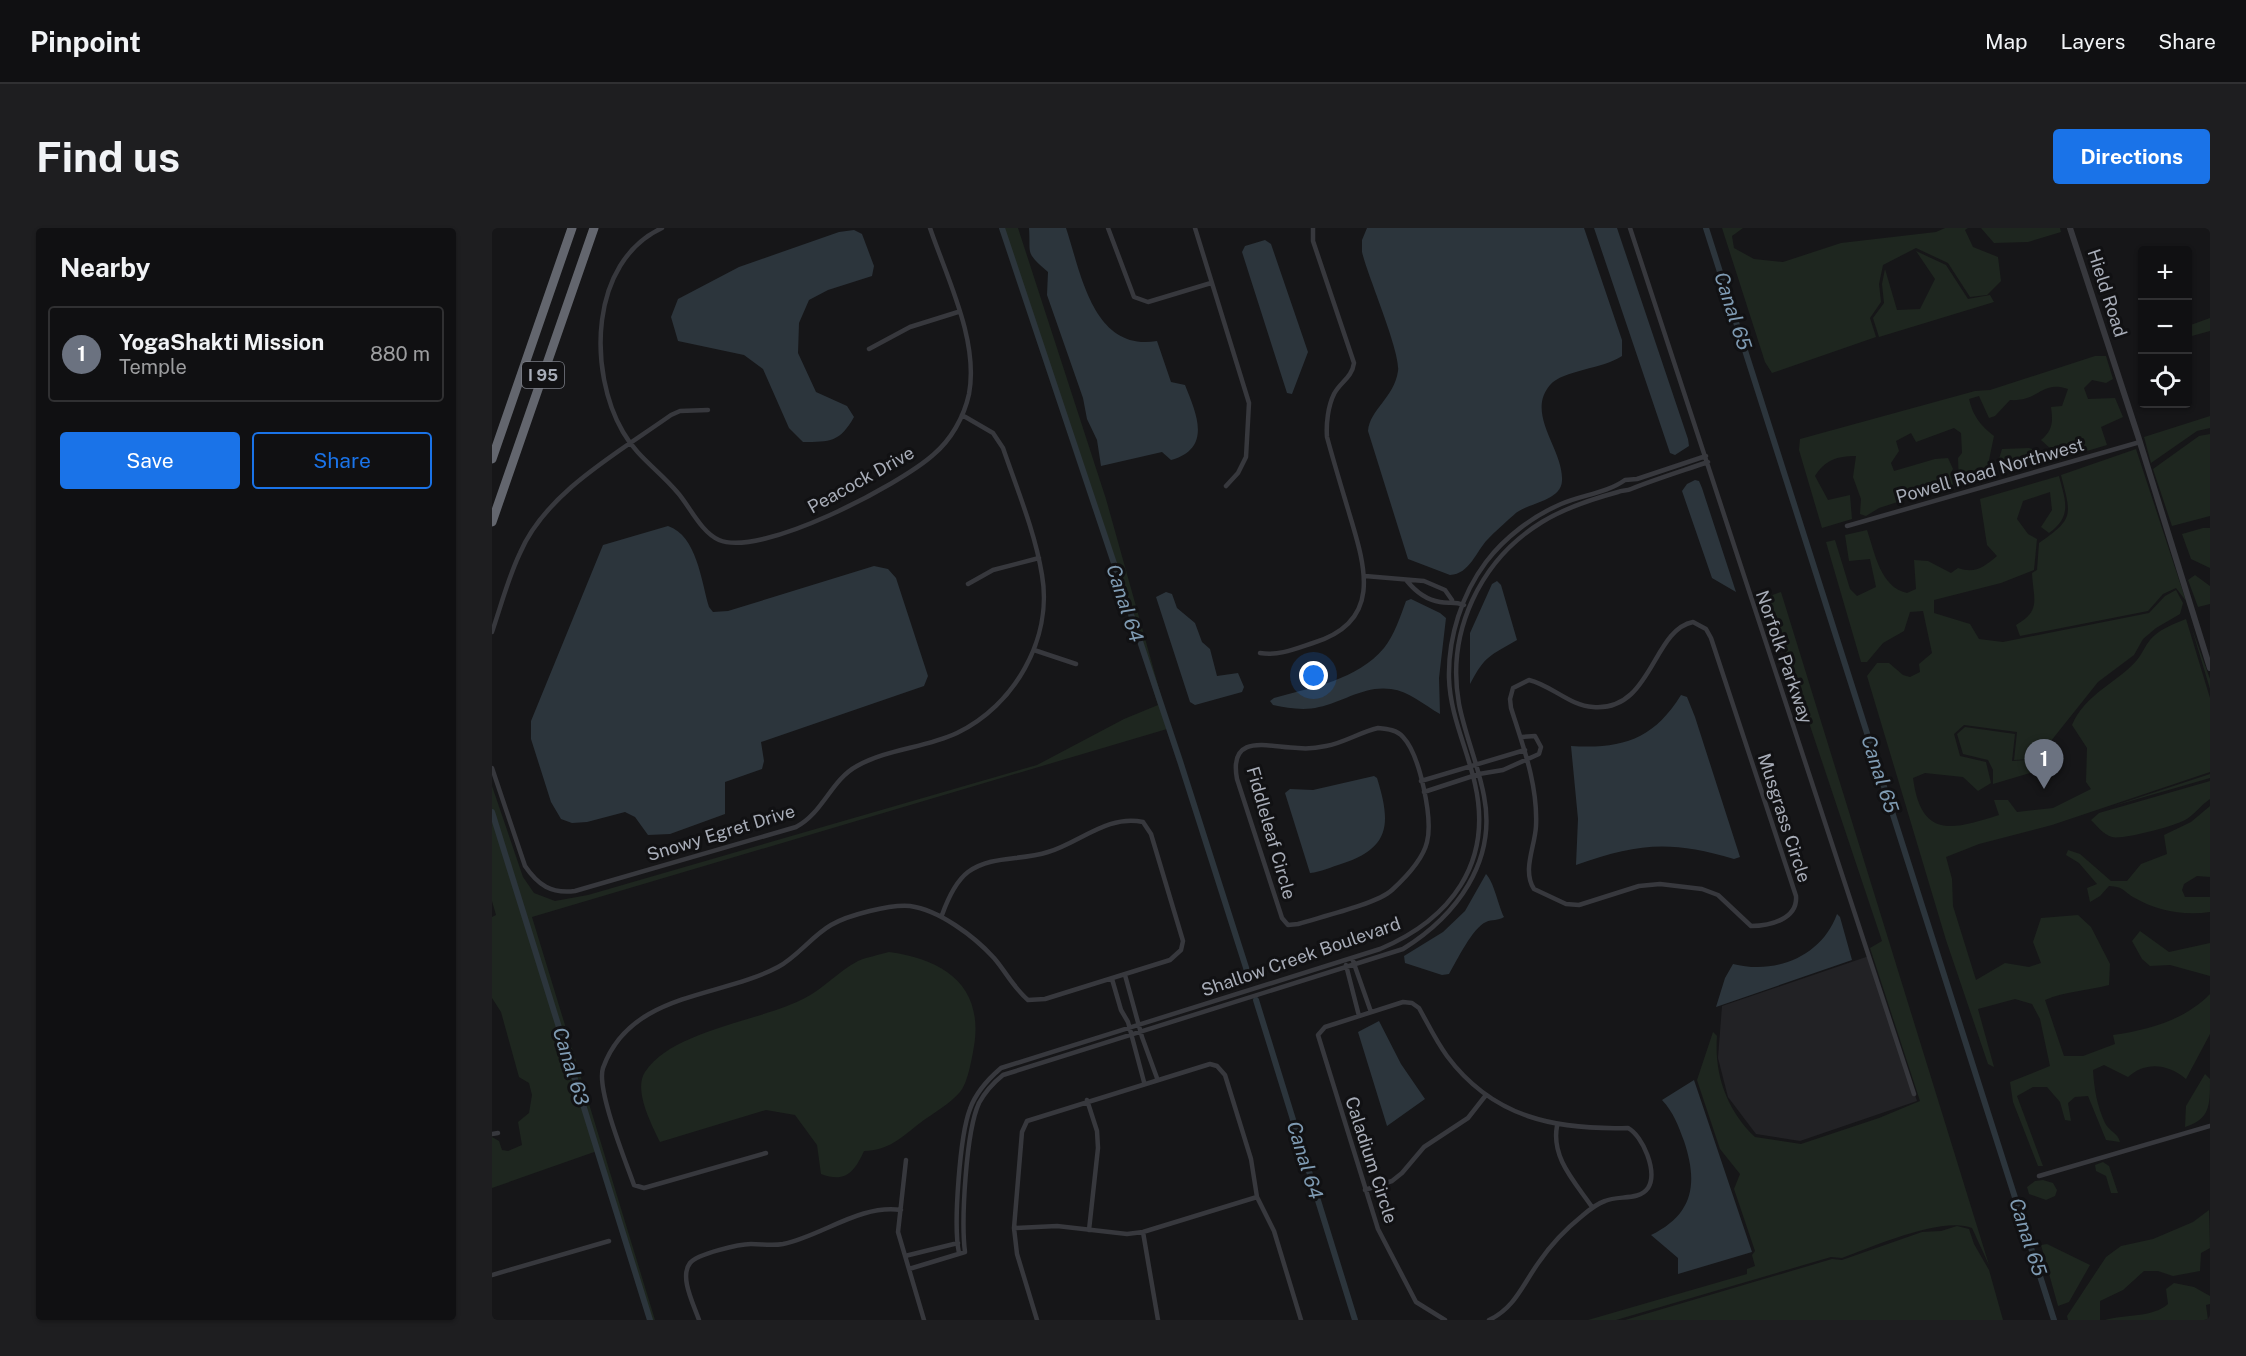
<!DOCTYPE html>
<html lang="en">
<head>
<meta charset="utf-8">
<style>
  body { margin:0; font-family:"Public Sans",sans-serif; background:#1e1e20; color:#f1f3f6 }
  .controls { position:absolute; right:18px; top:18px; display:grid; overflow:hidden; border-radius:6px; box-shadow:0 2px 4px #0004 }
  .controls button { width:54px; height:54px; display:grid; place-items:center; padding:0; border:0; border-bottom:2px solid #303032; background:#101012; color:#f1f3f6; font:30px sans-serif }
  .you { position:absolute; left:822px; top:448px; width:21px; height:21px; margin:-15px; border:4px solid #fff; border-radius:50%; background:#1a73e8; box-shadow:0 0 0 9px #1a73e833 }
  .badge { display:grid; place-items:center; width:39px; height:39px; border-radius:50%; background:#1a73e8; color:#fff; font-size:20px; font-weight:700 }
  .pin { position:absolute; translate:-50% -50px; filter:drop-shadow(0 2px 3px #0008) }
  .pin::after { content:''; position:absolute; top:32px; width:21px; height:18px; background:inherit; clip-path:polygon(0 0,100% 0,50% 100%) }
  .list { margin:0; padding:0; list-style:none }
  h2 { display:flex; justify-content:space-between; align-items:center; height:78px; margin:0; padding:0 24px; font-size:26px }
  h2 small { font-size:20px; font-weight:400; color:#9c9d9f }
  .list li { display:grid; grid-template-columns:39px 1fr auto; gap:18px; align-items:center; box-sizing:border-box; height:96px; margin:0 12px 12px; padding:0 12px; border:2px solid #303032; border-radius:6px }
  .list b { display:block; font-size:22px; white-space:nowrap }
  .list p { margin:0; font-size:20px; white-space:nowrap; color:#9c9d9f }
  .list em { font-size:20px; font-style:normal; color:#9c9d9f }
  .actions { display:flex; gap:12px; padding:18px 24px }
  .actions a { flex:1; padding:14px 0; border:2px solid #1a73e8; border-radius:6px; text-align:center; font-size:21px; color:#1a73e8 }
  .actions .main { background:#1a73e8; color:#fff }
  .icon { flex:none; width:33px; height:33px; fill:none; stroke:currentColor; stroke-width:2; stroke-linecap:round; stroke-linejoin:round }
  .map { position:relative; flex:none; width:1718px; height:1092px; overflow:hidden; border-radius:6px }
  header { display:flex; align-items:center; gap:36px; box-sizing:border-box; height:84px; padding:0 30px; background:#101012; border-bottom:2px solid #303032 }
  header strong { font-size:28px }
  nav { display:flex; gap:33px; margin-inline-start:auto; font-size:21px }
  .intro { display:flex; align-items:center; justify-content:space-between; box-sizing:border-box; height:144px; padding:0 36px }
  h1 { margin:0; font-size:42px }
  .button { padding:15px 27px; border-radius:6px; background:#1a73e8; color:#fff; font-size:21px; font-weight:700 }
  main { display:flex; gap:36px; padding:0 36px }
  aside { flex:1; background:#101012; border-radius:6px; box-shadow:0 2px 4px #0004 }
  .map>svg:first-child { display:block }
  .built { fill:#222225 }
  .green { fill:#1e261f }
  .water { fill:#2c353c }
  .lines { fill:none; stroke-linecap:round; stroke-linejoin:round }
  .canal { stroke:#2c353c; stroke-width:6 }
  .minor { stroke:#37383d; stroke-width:4.5 }
  .tertiary { stroke:#37383d; stroke-width:6 }
  .motorway { stroke:#63666e; stroke-width:9 }
  .labels { text-anchor:middle; stroke-width:6; stroke-linejoin:round; paint-order:stroke }
  .shield { fill:#111113; stroke:#7b7e86; stroke-width:1.5 }
  .shield-label { font-size:16px; font-weight:bold; fill:#a8adb8 }
  .street-label { font-size:18px; fill:#a8adb8; stroke:#111113 }
  .water-label { font-size:20px; font-style:italic; fill:#7f9bb3; stroke:#111113 }
</style>
</head>
<body>
<header>
<strong>Pinpoint</strong>
<nav><a>Map</a><a>Layers</a><a>Share</a></nav>
</header>
<div class="intro"><h1>Find us</h1><a class="button">Directions</a></div>
<main>
<aside>
<h2>Nearby<small></small></h2>
<ul class="list">
<li><span class="badge" style="background:#6b7280">1</span><div><b>YogaShakti Mission</b><p>Temple</p></div><em>880 m</em></li>
</ul>
<div class="actions"><a class="main">Save</a><a>Share</a></div>
</aside>
<div class="map">
<svg width="1718" height="1092" viewBox="0 0 1718 1092">
  <rect width="100%" height="100%" fill="#161618"/>
  <path class="built" d="M 1377,728 L 1425,873 L 1308,913 L 1264,906 L 1236,869 L 1226,830 L 1230,778 Z"/>
  <path class="green" d="M 510,0 L 526,0 L 614,271 L 673,482 L 670,486 L 675,501 L 40,689 L 163,1092 L 158,1092 L 105,923 L 0,960 L 0,909 L 7,913 L 10,922 L 16,923 L 30,917 L 26,894 L 37,885 L 40,867 L 37,855 L 27,849 L 9,784 L 0,770 L 0,689 L 4,687 L 0,673 L 0,558 L 31,649 L 42,665 L 63,673 L 96,667 L 545,537 L 632,491 L 666,477 L 604,276 Z
    M 1230,0 L 1251,0 L 1240,8 L 1242,20 L 1262,31 L 1291,34 L 1349,15 L 1444,4 L 1453,0 L 1476,0 L 1473,2 L 1481,19 L 1506,29 L 1509,53 L 1495,67 L 1478,69 L 1456,35 L 1424,20 L 1391,37 L 1387,56 L 1389,74 L 1378,90 L 1384,109 L 1280,145 L 1273,134 Z
    M 1489,0 L 1568,0 L 1569,4 L 1536,14 L 1502,15 Z
    M 1424,23 L 1454,37 L 1476,71 L 1498,67 L 1502,74 L 1387,109 L 1381,90 L 1392,75 L 1390,56 L 1393,41 L 1405,82 L 1428,81 L 1443,51 Z
    M 1718,90 L 1718,103 L 1696,109 L 1696,98 Z
    M 1603,128 L 1614,128 L 1621,151 L 1614,155 L 1600,152 L 1592,160 L 1596,171 L 1623,170 L 1631,189 L 1609,199 L 1615,217 L 1565,232 L 1560,222 L 1549,212 C 1561,202 1561,194 1559,179 L 1570,178 L 1576,161 C 1548,152 1548,174 1518,172 L 1503,188 L 1497,190 L 1487,168 L 1477,171 C 1481,188 1488,197 1502,208 L 1497,232 L 1504,244 L 1467,256 L 1466,230 L 1470,225 L 1469,205 L 1462,200 L 1424,214 L 1419,205 L 1404,213 L 1407,223 L 1399,235 L 1402,243 L 1443,231 L 1456,230 L 1461,241 L 1458,246 L 1462,260 L 1446,261 L 1387,280 L 1374,288 L 1368,286 L 1369,271 L 1361,249 L 1364,228 C 1345,228 1333,232 1323,248 L 1336,272 L 1358,267 L 1360,291 L 1330,300 L 1307,222 L 1308,211 L 1483,163 L 1498,162 Z
    M 1718,188 L 1718,200 L 1705,203 L 1659,235 L 1652,209 Z
    M 1718,206 L 1718,288 L 1680,298 L 1661,241 L 1707,208 Z
    M 1537,220 L 1549,224 L 1557,231 L 1513,244 L 1507,231 L 1510,221 Z
    M 1644,221 L 1694,373 L 1684,360 L 1671,366 L 1656,383 L 1528,408 L 1524,397 C 1550,383 1541,370 1540,345 L 1545,342 L 1547,315 C 1583,290 1579,287 1569,247 Z
    M 1567,248 C 1573,272 1581,288 1557,305 L 1549,299 L 1560,282 L 1558,264 L 1531,273 L 1525,291 L 1536,306 L 1545,311 L 1542,342 L 1509,355 L 1442,372 L 1442,385 L 1478,396 L 1487,411 L 1511,414 L 1657,385 L 1673,368 L 1684,362 L 1691,375 L 1688,386 L 1664,400 L 1651,411 L 1642,427 L 1606,454 L 1551,523 L 1541,531 L 1522,532 L 1525,504 L 1472,497 L 1462,506 L 1468,528 L 1494,534 L 1499,555 L 1486,563 L 1471,549 L 1433,545 L 1421,550 C 1429,611 1460,602 1507,587 L 1502,572 L 1516,572 L 1525,584 L 1561,580 L 1599,561 L 1594,554 L 1595,520 L 1580,497 C 1593,466 1625,455 1645,432 C 1650,426 1653,418 1658,412 C 1666,402 1681,396 1694,391 L 1718,470 L 1718,544 L 1560,597 L 1487,616 L 1454,629 L 1460,651 L 1461,678 L 1484,752 L 1513,735 L 1537,739 L 1549,735 L 1541,714 L 1549,690 L 1586,687 L 1599,699 L 1618,736 L 1617,757 C 1595,763 1573,763 1553,772 L 1572,828 L 1591,828 L 1623,816 L 1621,807 C 1656,802 1693,792 1718,766 L 1718,806 L 1694,851 C 1676,836 1654,833 1636,849 L 1612,837 L 1601,842 C 1602,860 1605,878 1613,895 C 1617,903 1626,905 1628,914 L 1614,912 L 1596,868 L 1583,869 L 1576,875 L 1579,893 L 1573,892 L 1568,874 L 1555,859 L 1541,859 L 1525,868 L 1551,938 L 1546,938 L 1521,874 L 1518,854 L 1558,838 L 1548,791 L 1540,776 L 1523,771 L 1486,781 L 1502,839 L 1496,836 L 1454,712 L 1375,448 L 1385,435 L 1397,435 L 1411,447 L 1418,449 L 1428,444 L 1427,436 L 1440,425 L 1431,383 L 1418,384 L 1412,403 L 1391,415 L 1375,434 L 1369,434 L 1334,314 L 1343,312 L 1358,361 L 1365,368 L 1384,359 L 1378,331 L 1357,333 L 1353,307 L 1375,302 C 1383,325 1388,359 1415,365 L 1424,361 L 1422,332 L 1436,333 L 1459,345 L 1466,340 C 1483,346 1492,339 1505,328 L 1495,317 L 1488,271 Z
    M 1711,300 L 1718,300 L 1718,340 L 1699,331 L 1690,306 Z
    M 1703,347 L 1718,358 L 1718,376 L 1706,379 L 1696,352 Z
    M 1289,364 L 1497,1037 L 1480,1000 C 1450,988 1380,1019 1350,1030 L 1339,1029 L 1124,1092 L 1096,1092 L 1255,1046 L 1255,1041 L 1263,1038 L 1260,1027 L 1263,1023 L 1242,961 L 1248,946 L 1228,921 L 1205,852 L 1221,804 L 1225,808 C 1222,847 1235,882 1263,909 L 1309,916 L 1387,890 L 1428,873 L 1378,720 L 1390,713 L 1275,369 Z
    M 1700,401 L 1718,451 L 1718,461 Z
    M 1473,499 L 1523,506 L 1520,533 L 1544,531 L 1538,545 L 1501,556 L 1501,542 L 1496,532 L 1471,526 L 1465,506 Z
    M 1718,546 L 1718,550 L 1621,578 Z
    M 1718,553 L 1718,571 C 1709,577 1702,587 1693,592 C 1683,598 1630,612 1620,609 C 1611,606 1605,598 1599,592 L 1607,585 Z
    M 1718,578 L 1718,649 L 1705,648 L 1692,656 L 1690,662 L 1693,669 L 1718,669 L 1718,684 C 1692,688 1665,683 1641,669 C 1630,662 1632,659 1617,658 L 1608,668 L 1598,674 L 1595,660 L 1605,656 L 1587,635 L 1574,627 L 1576,622 L 1588,626 L 1619,653 L 1635,653 L 1649,636 L 1675,626 L 1672,607 L 1699,594 Z
    M 1648,703 L 1677,724 L 1718,715 L 1718,748 L 1678,737 L 1658,738 L 1650,731 L 1640,713 Z
    M 397,724 C 455,732 494,760 481,824 C 479,835 475,856 468,864 C 458,876 441,885 428,895 C 410,909 396,923 372,923 C 362,945 353,955 329,946 L 325,917 L 303,887 L 274,882 L 168,914 C 160,897 141,862 153,844 C 180,802 270,793 313,770 C 332,760 347,743 366,733 C 375,729 387,727 397,724 Z
    M 1713,846 L 1718,851 C 1718,878 1718,891 1693,899 L 1694,878 Z
    M 1611,934 L 1617,938 L 1626,965 L 1619,965 L 1614,948 L 1604,943 L 1603,937 Z
    M 1551,952 L 1561,955 L 1565,962 L 1563,968 L 1554,972 L 1537,966 L 1535,959 L 1543,953 Z
    M 1717,982 L 1718,1020 L 1709,1025 L 1708,1043 L 1681,1048 L 1666,1043 L 1652,1043 L 1631,1062 L 1608,1073 L 1608,1092 L 1576,1092 L 1575,1088 L 1614,1029 L 1629,1018 L 1661,1011 L 1701,994 Z
    M 1465,998 L 1477,1001 L 1482,1016 L 1497,1042 L 1511,1092 L 1133,1092 L 1340,1031 L 1350,1032 L 1430,1004 L 1449,1003 Z
    M 1555,1016 L 1598,1037 L 1577,1074 L 1566,1078 L 1549,1017 Z
    M 1682,1055 L 1702,1059 L 1718,1068 L 1718,1076 L 1714,1077 L 1716,1092 L 1613,1092 C 1633,1086 1660,1090 1676,1076 L 1674,1061 Z"/>
  <path class="water" d="M 537,0 L 574,0 C 589,45 601,124 665,113 L 679,154 L 693,157 C 704,185 721,220 679,232 L 670,224 L 609,238 L 605,212 L 595,191 L 591,170 L 555,67 L 556,44 C 532,23 539,27 537,0 Z
    M 875,0 L 1092,0 L 1130,112 L 1130,128 C 1111,141 1071,142 1058,157 C 1033,186 1072,222 1070,253 C 1069,272 1039,275 1027,283 C 1023,285 1020,289 1016,292 C 1010,298 1002,304 996,311 C 984,323 978,346 958,347 L 916,331 L 876,203 C 878,181 902,170 906,143 C 909,125 876,49 870,24 L 870,12 Z
    M 1102,0 L 1125,0 L 1196,211 L 1197,218 L 1183,227 L 1178,225 Z
    M 362,2 L 370,6 L 382,38 L 380,48 L 336,62 L 317,72 L 307,95 L 306,125 L 324,164 L 355,178 L 362,189 C 348,214 338,214 311,214 L 297,200 L 271,141 L 252,127 L 186,113 L 179,89 L 186,71 L 247,39 L 347,4 Z
    M 773,12 L 779,16 L 816,124 L 800,166 L 795,165 L 750,24 L 753,18 Z
    M 1203,252 L 1207,253 L 1210,260 L 1244,364 L 1220,350 L 1190,263 L 1195,256 Z
    M 176,298 C 205,308 209,352 217,379 L 221,384 L 236,383 L 382,338 L 396,341 L 404,350 L 436,448 L 432,458 L 269,514 L 272,533 L 270,541 L 233,554 L 233,586 L 178,606 L 156,607 L 143,589 L 133,584 L 95,594 L 80,595 L 69,591 L 59,574 L 39,511 L 39,493 L 111,317 Z
    M 1005,353 L 1009,357 L 1025,412 C 998,428 993,427 978,456 L 978,405 L 1000,356 Z
    M 674,364 L 680,366 L 685,380 L 703,395 L 710,414 L 718,421 L 725,448 L 746,445 L 752,459 L 750,464 L 703,477 L 698,474 L 664,369 Z
    M 919,371 L 948,385 L 954,390 L 947,450 L 948,486 C 932,477 917,463 899,461 C 873,457 851,474 827,479 C 812,483 796,480 781,477 L 778,473 L 782,470 C 821,459 865,452 892,420 C 902,408 909,387 914,373 Z
    M 1189,467 L 1195,469 L 1203,489 L 1248,629 L 1242,631 C 1178,612 1146,615 1084,637 L 1086,591 L 1079,518 C 1130,521 1161,512 1189,467 Z
    M 882,548 L 885,550 C 899,595 899,620 849,636 C 839,639 829,644 818,645 L 793,565 L 798,561 L 821,562 Z
    M 994,646 C 1002,654 1006,677 1012,689 C 1006,693 1000,691 994,694 C 981,699 964,734 957,746 L 950,747 L 913,735 L 912,728 L 951,704 L 973,683 Z
    M 1345,686 L 1348,689 L 1360,732 L 1224,779 L 1233,750 L 1241,736 C 1284,747 1330,728 1345,686 Z
    M 887,793 L 909,836 L 933,871 L 895,898 L 866,804 Z
    M 1202,852 L 1260,1024 L 1186,1046 L 1186,1030 L 1159,1007 C 1202,986 1206,955 1192,913 C 1186,897 1182,885 1170,872 Z"/>
  <g class="lines">
    <path class="canal" d="M 510,0 L 688,533 L 757,749
      M 1214,0 L 1562,1092
      M 0,584 L 158,1092
      M 764,772 L 863,1092"/>
    <path class="minor" d="M 170,0 C 97,34 96,144 131,204 C 145,229 168,243 186,265 C 198,279 209,304 227,312 C 269,330 407,257 441,227 C 459,212 472,189 477,166 C 487,113 455,50 438,0
      M 616,0 L 642,69 L 656,74 L 719,55
      M 703,0 L 757,175 L 754,229 L 746,245 L 734,258
      M 1138,0 L 1422,866
      M 377,121 L 418,99 L 466,84
      M 1355,298 L 1648,214
      M 873,348 L 932,353 L 953,362 L 960,372
      M 915,353 C 924,364 935,372 948,374 C 957,376 962,373 972,377
      M 476,356 L 501,342 L 547,330
      M 1201,394 L 1214,401 L 1219,410 L 1304,668 C 1306,691 1278,698 1259,698 L 1226,667 L 1210,661 L 1168,656 L 1147,658 L 1087,677 L 1074,676 L 1042,661 C 1030,642 1043,619 1044,598 C 1046,557 1031,518 1019,480 L 1018,471 L 1021,460 L 1037,452 C 1059,457 1078,478 1101,479 C 1160,484 1160,402 1201,394 Z
      M 0,404 C 9,378 16,350 28,325 C 54,264 127,224 179,187 L 188,183 L 216,182
      M 542,422 L 584,436
      M 768,425 C 787,428 803,421 821,415 C 890,394 874,341 858,288 C 850,261 842,235 835,209 C 834,196 836,178 842,166 C 848,154 860,150 862,135 L 821,13 L 821,0
      M 886,500 C 896,501 905,502 911,509 C 928,527 941,591 935,614 C 931,631 912,651 900,662 C 885,676 828,689 806,696 L 796,697 L 790,690 L 745,551 C 736,503 779,520 806,520 C 815,521 825,520 834,518 C 852,515 868,504 886,500 Z
      M 0,540 L 33,638 C 46,657 59,666 83,663 L 304,599 C 331,585 339,552 365,538 C 395,521 433,520 465,505 C 522,478 561,411 550,347 C 543,304 525,261 511,220 L 501,205 L 470,187
      M 929,553 L 1033,522
      M 932,564 L 987,546 L 1011,542 L 1047,526 L 1049,519 L 1043,508 L 1029,509
      M 860,730 L 879,784
      M 854,737 L 867,788
      M 633,747 L 650,809 L 665,850
      M 620,751 L 629,782 L 636,794 L 652,854
      M 595,872 L 605,903 L 606,920 L 597,1002
      M 1065,898 C 1059,930 1083,954 1100,979
      M 0,906 L 6,905
      M 274,925 L 152,960 L 142,957 C 134,934 104,861 111,840 C 138,764 228,770 286,739 C 305,729 320,708 339,697 C 356,687 399,676 418,678 C 447,682 482,708 502,730 C 514,744 521,759 536,772 L 553,771 L 678,732 L 689,722 L 691,713 L 659,606 L 651,594 C 616,586 587,615 556,624 C 528,633 500,627 476,644 C 463,654 455,673 450,687
      M 414,932 L 406,1004 L 432,1092
      M 1547,948 L 1718,898
      M 873,962 L 900,953 L 910,945 L 932,919 L 976,890 L 994,867
      M 522,1000 L 565,998 L 635,1006 L 651,1004 L 765,969
      M 651,1004 L 666,1092
      M 467,1025 C 461,997 468,907 478,881 C 484,864 495,852 509,840 L 888,721 C 959,691 1001,635 983,556 C 975,520 958,487 957,450 C 956,409 970,366 994,334 C 1013,309 1041,288 1069,276 C 1090,267 1115,265 1133,252 L 1145,251 L 1214,228
      M 413,1028 L 466,1015
      M 417,1041 L 473,1024 C 469,993 474,903 487,875 C 493,864 501,855 511,847 L 911,721 C 964,688 1005,634 992,568 C 986,536 973,507 967,476 C 954,404 988,332 1050,294 C 1073,280 1100,271 1126,264 C 1130,262 1135,263 1139,261 C 1164,251 1190,243 1216,234
      M 0,1047 L 117,1013
      M 207,1092 C 202,1077 187,1049 198,1035 C 205,1026 247,1016 259,1016 C 270,1016 280,1018 291,1016 C 330,1008 368,976 409,982
      M 545,1092 L 525,1026 L 522,1000 L 530,904 L 535,893 L 718,836 L 725,838 L 733,847 L 759,931 L 765,969 L 782,1003 L 809,1092
      M 953,1092 L 924,1074 L 886,1001 L 826,807 L 833,799 L 911,774 L 920,775 L 927,780 C 936,796 944,813 955,828 C 1001,890 1064,902 1136,900 C 1151,908 1166,944 1156,960 C 1147,973 1126,967 1113,973 C 1104,976 1097,982 1090,988 C 1075,1000 1058,1018 1047,1034 C 1031,1056 1023,1080 997,1092"/>
    <path class="tertiary" d="M 1578,0 L 1646,208 L 1718,440"/>
    <path class="motorway" d="M 0,231 L 80,0
      M 0,294 L 102,0"/>
  </g>
  <g class="labels">
    <rect class="shield" x="30" y="134" width="42" height="26" rx="4.5"/>
    <g class="shield-label">
      <text x="51" y="153">I 95</text>
    </g>
    <g class="street-label">
      <text transform="translate(1615 65) rotate(72)" y="6">Hield Road</text>
      <text transform="translate(1498 243) rotate(-16)" y="6">Powell Road Northwest</text>
      <text transform="translate(369 252) rotate(-29)" y="6">Peacock Drive</text>
      <text transform="translate(1292 429) rotate(71)" y="6">Norfolk Parkway</text>
      <text transform="translate(1292 590) rotate(72)" y="6">Musgrass Circle</text>
      <text transform="translate(229 605) rotate(-17)" y="6">Snowy Egret Drive</text>
      <text transform="translate(779 605) rotate(74)" y="6">Fiddleleaf Circle</text>
      <text transform="translate(809 729) rotate(-19)" y="6">Shallow Creek Boulevard</text>
      <text transform="translate(879 932) rotate(72)" y="6">Caladium Circle</text>
    </g>
    <g class="water-label">
      <text transform="translate(1241 83) rotate(72)" y="7">Canal 65</text>
      <text transform="translate(633 375) rotate(72)" y="7">Canal 64</text>
      <text transform="translate(1388 546) rotate(72)" y="7">Canal 65</text>
      <text transform="translate(79 838) rotate(73)" y="7">Canal 63</text>
      <text transform="translate(813 932) rotate(73)" y="7">Canal 64</text>
      <text transform="translate(1536 1009) rotate(72)" y="7">Canal 65</text>
    </g>
  </g>
</svg>
<div class="controls">
<button>+</button>
<button>−</button>
<button><svg class="icon" aria-label="locate" viewBox="0 0 24 24"><circle cx="12" cy="12" r="6"/><path d="M12 2v4M12 18v4M2 12h4M18 12h4"/></svg></button>
</div>
<div class="you"></div>
<div class="pin badge" style="left:1552px;top:561px;background:#6b7280">1</div>
</div>
</main>
</body>
</html>
